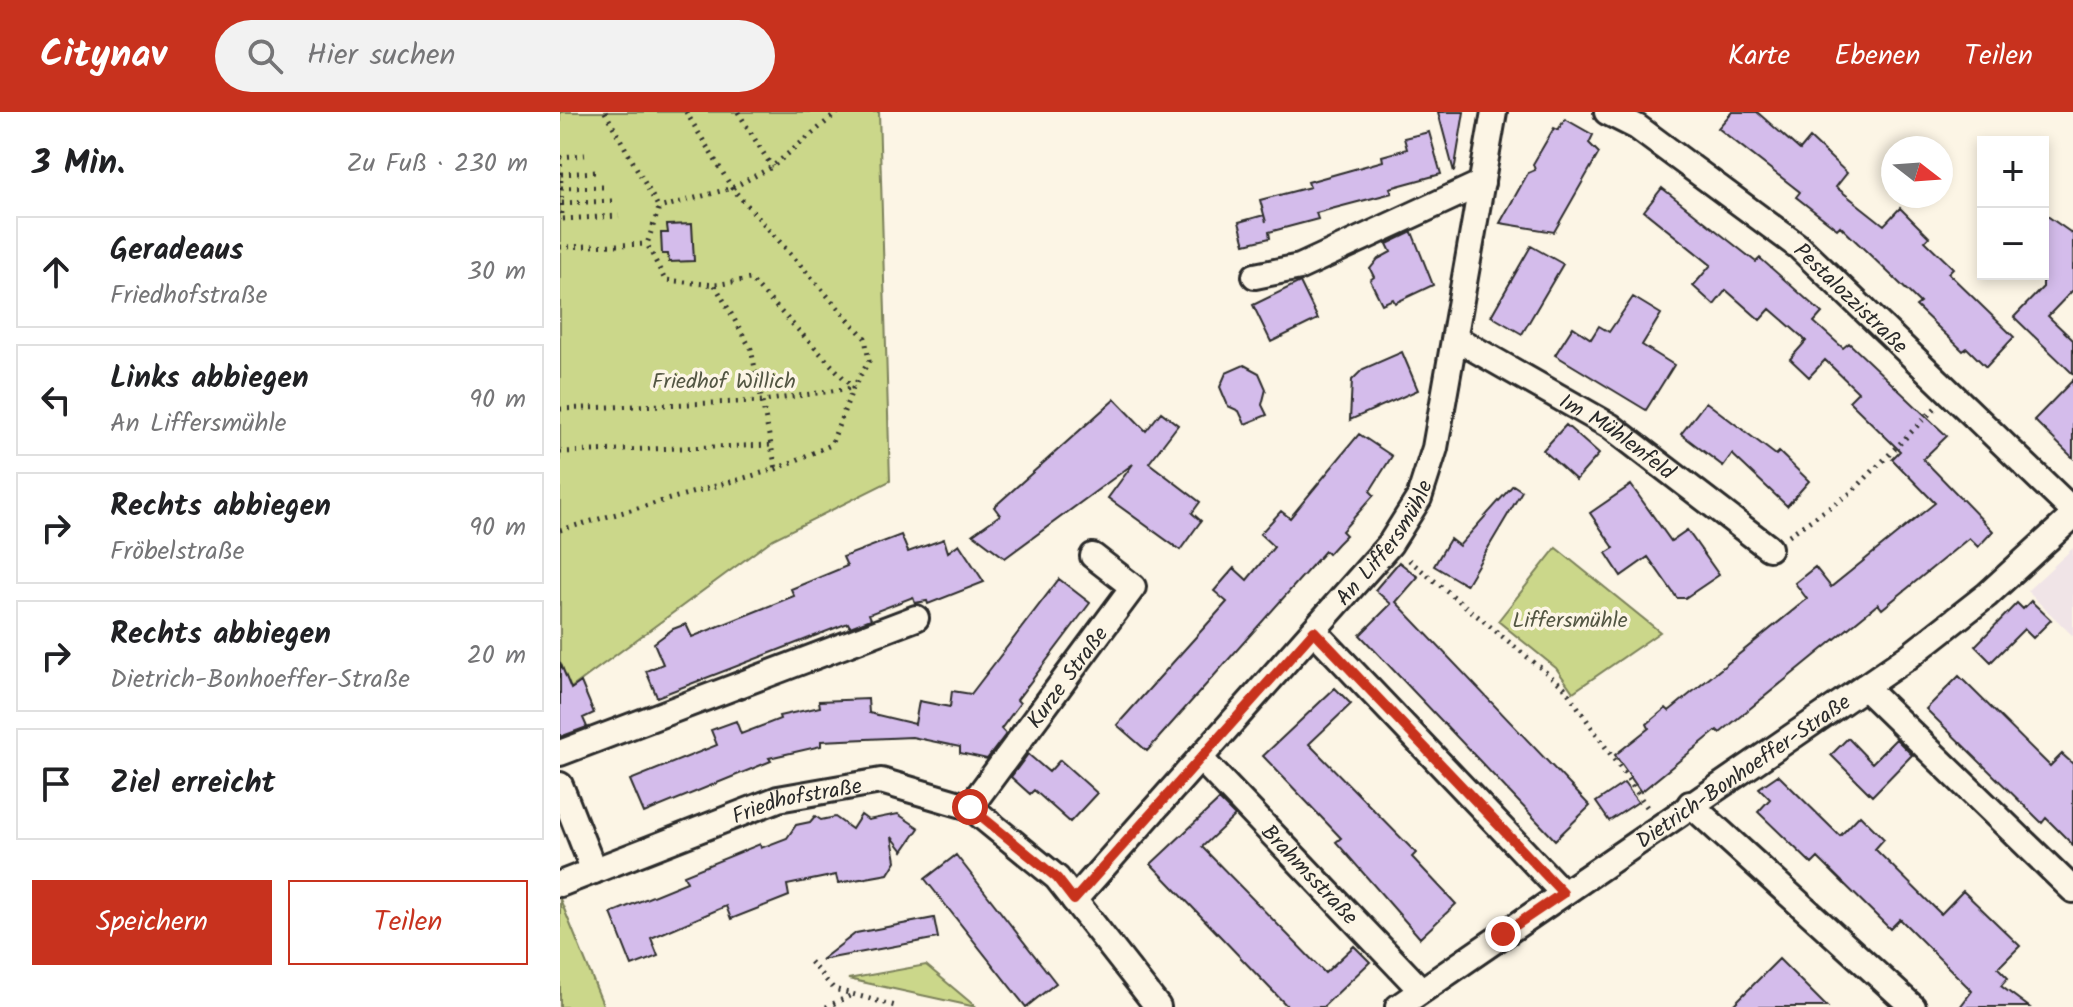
<!DOCTYPE html>
<html lang="de">
<head>
<meta charset="utf-8">
<style>
  body { margin:0; font-family:Kalam,sans-serif; background:#f2f2f2; color:#202124 }
  .controls { position:absolute; right:24px; top:24px; display:grid; overflow:hidden; border-radius:0px; box-shadow:0 4px 12px #0003 }
  .controls button { width:72px; height:72px; display:grid; place-items:center; padding:0; border:0; border-bottom:2px solid #e0e0e0; background:#fff; color:#202124; font:40px sans-serif }
  .compass { position:absolute; left:1321px; top:24px; width:72px; height:72px; border-radius:50%; background:#fff; box-shadow:0 4px 12px #0003; rotate:107deg }
  .stop { position:absolute; width:24px; height:24px; margin:-18px; border:6px solid #c8321e; border-radius:50%; background:#fff }
  .stop.end { background:#c8321e; border-color:#fff; box-shadow:0 2px 8px #0008 }
  .list { margin:0; padding:0; list-style:none }
  h2 { display:flex; justify-content:space-between; align-items:center; height:104px; margin:0; padding:0 32px; font-size:34px }
  h2 small { font-size:26px; font-weight:400; color:#757577 }
  .list li { display:grid; grid-template-columns:52px 1fr auto; gap:24px; align-items:center; box-sizing:border-box; height:112px; margin:0 16px 16px; padding:0 16px; border:2px solid #e0e0e0; border-radius:0px }
  .list b { display:block; font-size:30px; white-space:nowrap }
  .list p { margin:0; font-size:26px; white-space:nowrap; color:#757577 }
  .list em { font-size:26px; font-style:normal; color:#757577 }
  .actions { display:flex; gap:16px; padding:24px 32px }
  .actions a { flex:1; padding:18px 0; border:2px solid #c8321e; border-radius:0px; text-align:center; font-size:28px; color:#c8321e }
  .actions .main { background:#c8321e; color:#fff }
  .icon { flex:none; width:44px; height:44px; fill:none; stroke:currentColor; stroke-width:2; stroke-linecap:round; stroke-linejoin:round }
  .map { position:relative; flex:none; width:1513px; height:895px; overflow:hidden }
  header { display:flex; align-items:center; gap:48px; box-sizing:border-box; height:112px; padding:0 40px; background:#c8321e; color:#fff }
  header strong { font-size:38px }
  nav { display:flex; gap:44px; margin-inline-start:auto; font-size:28px }
  .search { width:560px; height:72px; background:#f2f2f2; display:flex; align-items:center; gap:20px; box-sizing:border-box; padding:0 28px; border-radius:44px; color:#757577; font-size:30px }
  main { display:flex }
  aside { flex:1; background:#fff }
  .map>svg:first-child { display:block }
  .built { fill:#f0e4e7 }
  .green { fill:#cbd78a; stroke:#7b815a; stroke-width:2 }
  .building { fill:#d4bceb; stroke:#2b2b2b; stroke-width:2 }
  .lines { fill:none; stroke-linecap:round; stroke-linejoin:round }
  .street-casing { stroke:#2b2b2b; stroke-width:30 }
  .path { stroke:#2b2b2b; stroke-width:5; stroke-dasharray:2 6; stroke-linecap:butt }
  .street { stroke:#fcf5e5; stroke-width:24 }
  .route { stroke:#c8321e; stroke-width:10 }
  .labels { text-anchor:middle; stroke-width:7; stroke-linejoin:round; paint-order:stroke }
  .street-label { font-size:22px; fill:#2b2b2b; stroke:#fcf5e5 }
  .park-label { font-size:22px; fill:#535643; stroke:#fcf5e5 }
</style>
</head>
<body>
<header>
<strong>Citynav</strong>
<div class="search"><svg class="icon" aria-label="search" viewBox="0 0 24 24"><circle cx="10" cy="10" r="6"/><path d="M15 15l6 6"/></svg>Hier suchen</div>
<nav><a>Karte</a><a>Ebenen</a><a>Teilen</a></nav>
</header>
<main>
<aside>
<h2>3 Min.<small>Zu Fuß · 230 m</small></h2>
<ul class="list">
<li><svg class="icon" aria-label="ahead" viewBox="0 0 24 24"><path d="M12 20V5M6 11l6-6 6 6"/></svg><div><b>Geradeaus</b><p>Friedhofstraße</p></div><em>30 m</em></li>
<li><svg class="icon" aria-label="left" viewBox="0 0 24 24"><path d="M17 20v-9H6M10 6l-5 5 5 5"/></svg><div><b>Links abbiegen</b><p>An Liffersmühle</p></div><em>90 m</em></li>
<li><svg class="icon" aria-label="right" viewBox="0 0 24 24"><path d="M7 20v-9h11M14 6l5 5-5 5"/></svg><div><b>Rechts abbiegen</b><p>Fröbelstraße</p></div><em>90 m</em></li>
<li><svg class="icon" aria-label="right" viewBox="0 0 24 24"><path d="M7 20v-9h11M14 6l5 5-5 5"/></svg><div><b>Rechts abbiegen</b><p>Dietrich-Bonhoeffer-Straße</p></div><em>20 m</em></li>
<li><svg class="icon" aria-label="arrive" viewBox="0 0 24 24"><path d="M6 21V4h12l-3 4 3 4H6"/></svg><div><b>Ziel erreicht</b></div></li>
</ul>
<div class="actions"><a class="main">Speichern</a><a>Teilen</a></div>
</aside>
<div class="map">
<svg width="1513" height="895" viewBox="0 0 1513 895">
  <rect width="100%" height="100%" fill="#fcf5e5"/>
  <filter id="ink" filterUnits="userSpaceOnUse"><feTurbulence type="fractalNoise" baseFrequency=".0125" numOctaves="2"/><feDisplacementMap in="SourceGraphic" scale="16" xChannelSelector="R" yChannelSelector="G"/><feConvolveMatrix kernelMatrix="1 2 1 2 8 2 1 2 1" color-interpolation-filters="sRGB"/></filter>
  <g filter="url(#ink)">
    <path class="built" d="M 1513,436 L 1513,524 L 1467,479 Z"/>
    <path class="green" d="M 0,0 L 319,0 L 330,369 L 213,427 L 0,584 Z
      M 996,436 L 1100,520 L 1013,580 L 996,556 L 938,509 Z
      M 0,787 L 44,895 L 0,895 Z
      M 366,853 L 416,895 L 288,867 Z"/>
    <path class="building" d="M 878,0 L 904,0 L 894,60 Z
      M 1172,0 L 1197,0 L 1240,38 L 1250,26 L 1287,61 L 1276,75 L 1324,113 L 1340,96 L 1369,125 L 1365,129 L 1393,156 L 1388,161 L 1454,225 L 1426,255 L 1407,236 L 1403,239 L 1356,194 L 1360,191 L 1280,114 L 1277,117 L 1236,85 L 1240,80 L 1158,16 Z
      M 1005,7 L 1033,23 L 1029,31 L 1039,41 L 994,120 L 940,111 L 968,61 L 975,58 L 973,52 L 994,16 L 998,18 Z
      M 869,20 L 881,62 L 830,76 L 832,81 L 756,101 L 758,107 L 709,120 L 710,126 L 685,132 L 679,110 L 704,103 L 706,110 L 700,88 L 750,75 L 748,70 L 823,49 L 822,44 L 847,37 L 844,26 Z
      M 1102,76 L 1196,150 L 1200,146 L 1262,201 L 1254,210 L 1283,236 L 1289,231 L 1387,324 L 1363,347 L 1433,419 L 1418,435 L 1409,426 L 1322,497 L 1318,492 L 1160,621 L 1157,618 L 1081,680 L 1055,643 L 1089,616 L 1087,612 L 1106,596 L 1109,599 L 1247,487 L 1235,471 L 1255,455 L 1271,475 L 1375,391 L 1332,347 L 1340,339 L 1289,289 L 1298,280 L 1265,248 L 1249,265 L 1230,247 L 1246,229 L 1241,224 L 1210,197 L 1200,208 L 1166,178 L 1154,193 L 1133,174 L 1151,153 L 1084,99 Z
      M 1483,101 L 1513,122 L 1513,178 L 1488,204 L 1513,228 L 1513,262 L 1454,205 L 1483,175 Z
      M 132,112 L 134,149 L 109,150 L 108,142 L 102,142 L 101,121 L 108,121 L 107,113 Z
      M 852,120 L 873,173 L 835,191 L 833,187 L 822,192 L 810,168 L 814,165 L 810,157 L 818,147 L 831,140 L 827,132 Z
      M 971,134 L 1003,152 L 962,222 L 931,204 Z
      M 740,170 L 758,207 L 711,230 L 693,193 Z
      M 1073,185 L 1101,202 L 1082,233 L 1114,253 L 1086,298 L 995,243 L 1013,215 L 1031,227 L 1039,214 L 1049,220 Z
      M 842,240 L 858,278 L 790,308 L 792,268 L 803,257 Z
      M 684,253 L 699,261 L 706,277 L 702,293 L 707,303 L 685,312 L 679,299 L 668,294 L 660,275 L 666,261 Z
      M 1513,268 L 1513,346 L 1474,308 Z
      M 555,287 L 586,319 L 601,300 L 618,313 L 589,351 L 640,390 L 632,401 L 641,409 L 620,438 L 548,386 L 573,352 L 445,446 L 413,422 L 440,403 L 434,395 Z
      M 1146,290 L 1216,343 L 1219,340 L 1249,369 L 1227,394 L 1172,342 L 1163,354 L 1121,322 Z
      M 1006,313 L 1039,342 L 1016,368 L 983,338 Z
      M 799,322 L 832,344 L 810,379 L 814,383 L 782,419 L 786,423 L 777,432 L 768,442 L 765,439 L 587,639 L 557,613 L 667,490 L 654,479 L 674,456 L 687,468 L 714,435 L 700,422 L 721,399 L 730,406 Z
      M 953,373 L 962,379 L 906,473 L 874,454 L 890,427 L 899,434 Z
      M 1071,373 L 1111,429 L 1127,418 L 1159,463 L 1125,486 L 1117,486 L 1088,445 L 1061,464 L 1046,441 L 1054,436 L 1030,401 Z
      M 341,423 L 348,440 L 384,427 L 388,440 L 399,432 L 424,470 L 368,492 L 367,489 L 355,491 L 353,485 L 309,502 L 311,507 L 290,515 L 288,511 L 97,585 L 86,559 L 103,552 L 94,531 L 113,517 L 126,512 L 132,525 L 234,484 L 231,477 L 287,454 L 283,445 Z
      M 839,450 L 858,465 L 836,490 L 1030,694 L 995,728 L 800,523 L 831,492 L 815,478 Z
      M 499,467 L 530,491 L 457,588 L 460,591 L 441,617 L 446,622 L 427,647 L 400,641 L 400,635 L 352,625 L 261,629 L 261,634 L 209,646 L 211,649 L 84,701 L 70,668 L 157,633 L 151,618 L 176,609 L 181,622 L 220,607 L 219,604 L 260,595 L 259,589 L 308,587 L 309,601 L 355,612 L 359,589 L 390,595 L 392,579 L 411,582 Z
      M 1471,489 L 1491,508 L 1473,526 L 1464,517 L 1431,550 L 1415,534 L 1457,491 L 1463,497 Z
      M 0,550 L 11,577 L 21,570 L 34,601 L 23,606 L 27,615 L 0,625 Z
      M 1399,564 L 1490,654 L 1502,642 L 1513,652 L 1513,733 L 1486,706 L 1482,711 L 1366,597 Z
      M 775,576 L 791,592 L 749,632 L 856,741 L 852,745 L 896,792 L 860,826 L 776,730 L 781,726 L 703,644 Z
      M 1288,626 L 1312,651 L 1336,627 L 1352,643 L 1312,684 L 1271,643 Z
      M 468,642 L 489,660 L 500,648 L 537,681 L 510,710 L 474,678 L 470,682 L 451,665 Z
      M 1218,663 L 1280,724 L 1300,703 L 1324,727 L 1315,737 L 1381,802 L 1403,779 L 1460,834 L 1438,856 L 1448,866 L 1441,874 L 1469,895 L 1400,895 L 1412,879 L 1340,807 L 1330,817 L 1258,746 L 1252,752 L 1198,700 L 1210,687 L 1199,676 Z
      M 1064,671 L 1078,690 L 1049,709 L 1036,690 Z
      M 659,688 L 675,704 L 642,735 L 765,861 L 794,834 L 810,850 L 763,895 L 728,895 L 591,752 Z
      M 338,702 L 359,716 L 343,739 L 332,725 L 336,749 L 328,762 L 278,771 L 276,763 L 227,773 L 229,784 L 171,807 L 166,794 L 91,826 L 98,844 L 72,854 L 51,801 L 127,770 L 124,763 L 200,732 L 201,736 L 227,726 L 236,713 L 250,710 L 255,704 L 261,708 L 275,705 L 292,717 L 301,703 L 308,708 Z
      M 396,743 L 496,871 L 466,895 L 365,767 Z
      M 374,806 L 378,826 L 261,848 L 296,821 Z
      M 1219,847 L 1267,895 L 1171,895 Z"/>
    <g class="lines">
      <defs>
        <g id="street">
          <path id="s1" d="M 1047,0 L 1077,15 L 1239,135 L 1513,399"/>
          <path d="M 695,164 L 740,155 L 922,71"/>
          <path id="s2" d="M 895,226 L 1050,314 L 1209,436"/>
          <path d="M 754,519 L 1003,781"/>
          <path d="M 1304,575 L 1513,778"/>
          <path d="M 0,641 L 356,506"/>
          <path id="s3" d="M 640,646 L 861,878"/>
          <path d="M 0,673 L 34,759"/>
          <path d="M 1130,692 L 1353,895"/>
          <path id="s4" d="M 410,695 L 573,475 L 533,444"/>
          <path id="s5" d="M 0,772 L 218,687 L 321,669 L 410,695 L 497,766 L 598,895"/>
          <path id="s6" d="M 514,788 L 830,432 L 859,386 L 875,336 L 934,0"/>
          <path id="s7" d="M 838,895 L 1348,545 L 1427,483 L 1513,404"/>
        </g>
      </defs>
      <use href="#street" class="street-casing"/>
      <path class="path" d="M 45,0 L 99,96
        M 178,0 L 212,55
        M 278,0 L 212,55 L 172,76 L 99,96 L 87,132 L 105,168 L 155,173 L 190,167 L 293,276
        M 0,44 L 2,107 L 59,104
        M 0,45 L 25,43
        M 1,62 L 36,60
        M 1,76 L 44,75
        M 2,91 L 53,89
        M 0,135 L 87,132
        M 155,173 L 191,237 L 216,357
        M 0,297 L 203,289 L 292,276
        M 0,340 L 212,333
        M 0,418 L 216,357 L 271,333 L 293,276 L 309,249 L 305,226 L 172,76 L 126,0
        M 1229,423 L 1292,380 L 1375,296
        M 849,448 L 1004,575 L 1087,695
        M 250,850 L 274,877 L 339,895
        M 266,895 L 290,884"/>
      <use href="#street" class="street"/>
    </g>
  </g>
  <g class="lines" filter="url(#ink)">
    <path class="route" d="M 410,695 L 497,766 L 514,788 L 754,519 L 1003,781 L 943,822"/>
  </g>
  <g class="labels">
    <g class="street-label">
      <text dy="8" stroke="none"><textPath href="#s1" startOffset="308">Pestalozzistraße</textPath></text>
      <text dy="8" stroke="none"><textPath href="#s2" startOffset="190">Im Mühlenfeld</textPath></text>
      <text dy="8" stroke="none"><textPath href="#s6" startOffset="474">An Liffersmühle</textPath></text>
      <text dy="8" stroke="none"><textPath href="#s4" startOffset="162">Kurze Straße</textPath></text>
      <text dy="8" stroke="none"><textPath href="#s7" startOffset="418">Dietrich-Bonhoeffer-Straße</textPath></text>
      <text dy="8" stroke="none"><textPath href="#s5" startOffset="252">Friedhofstraße</textPath></text>
      <text dy="8" stroke="none"><textPath href="#s3" startOffset="160">Brahmsstraße</textPath></text>
    </g>
    <g class="park-label">
      <text x="164" y="276">Friedhof Willich</text>
      <text x="1010" y="515">Liffersmühle</text>
    </g>
  </g>
</svg>
<div class="controls">
<button>+</button>
<button>−</button>
</div>
<svg class="compass" viewBox="-18 -18 36 36"><path d="M0-13l5 13h-10z" fill="#e53935"/><path d="M0 13l5-13h-10z" fill="#757577"/></svg>
<div class="stop" style="left:410px;top:695px"></div>
<div class="stop end" style="left:943px;top:822px"></div>
</div>
</main>
</body>
</html>
